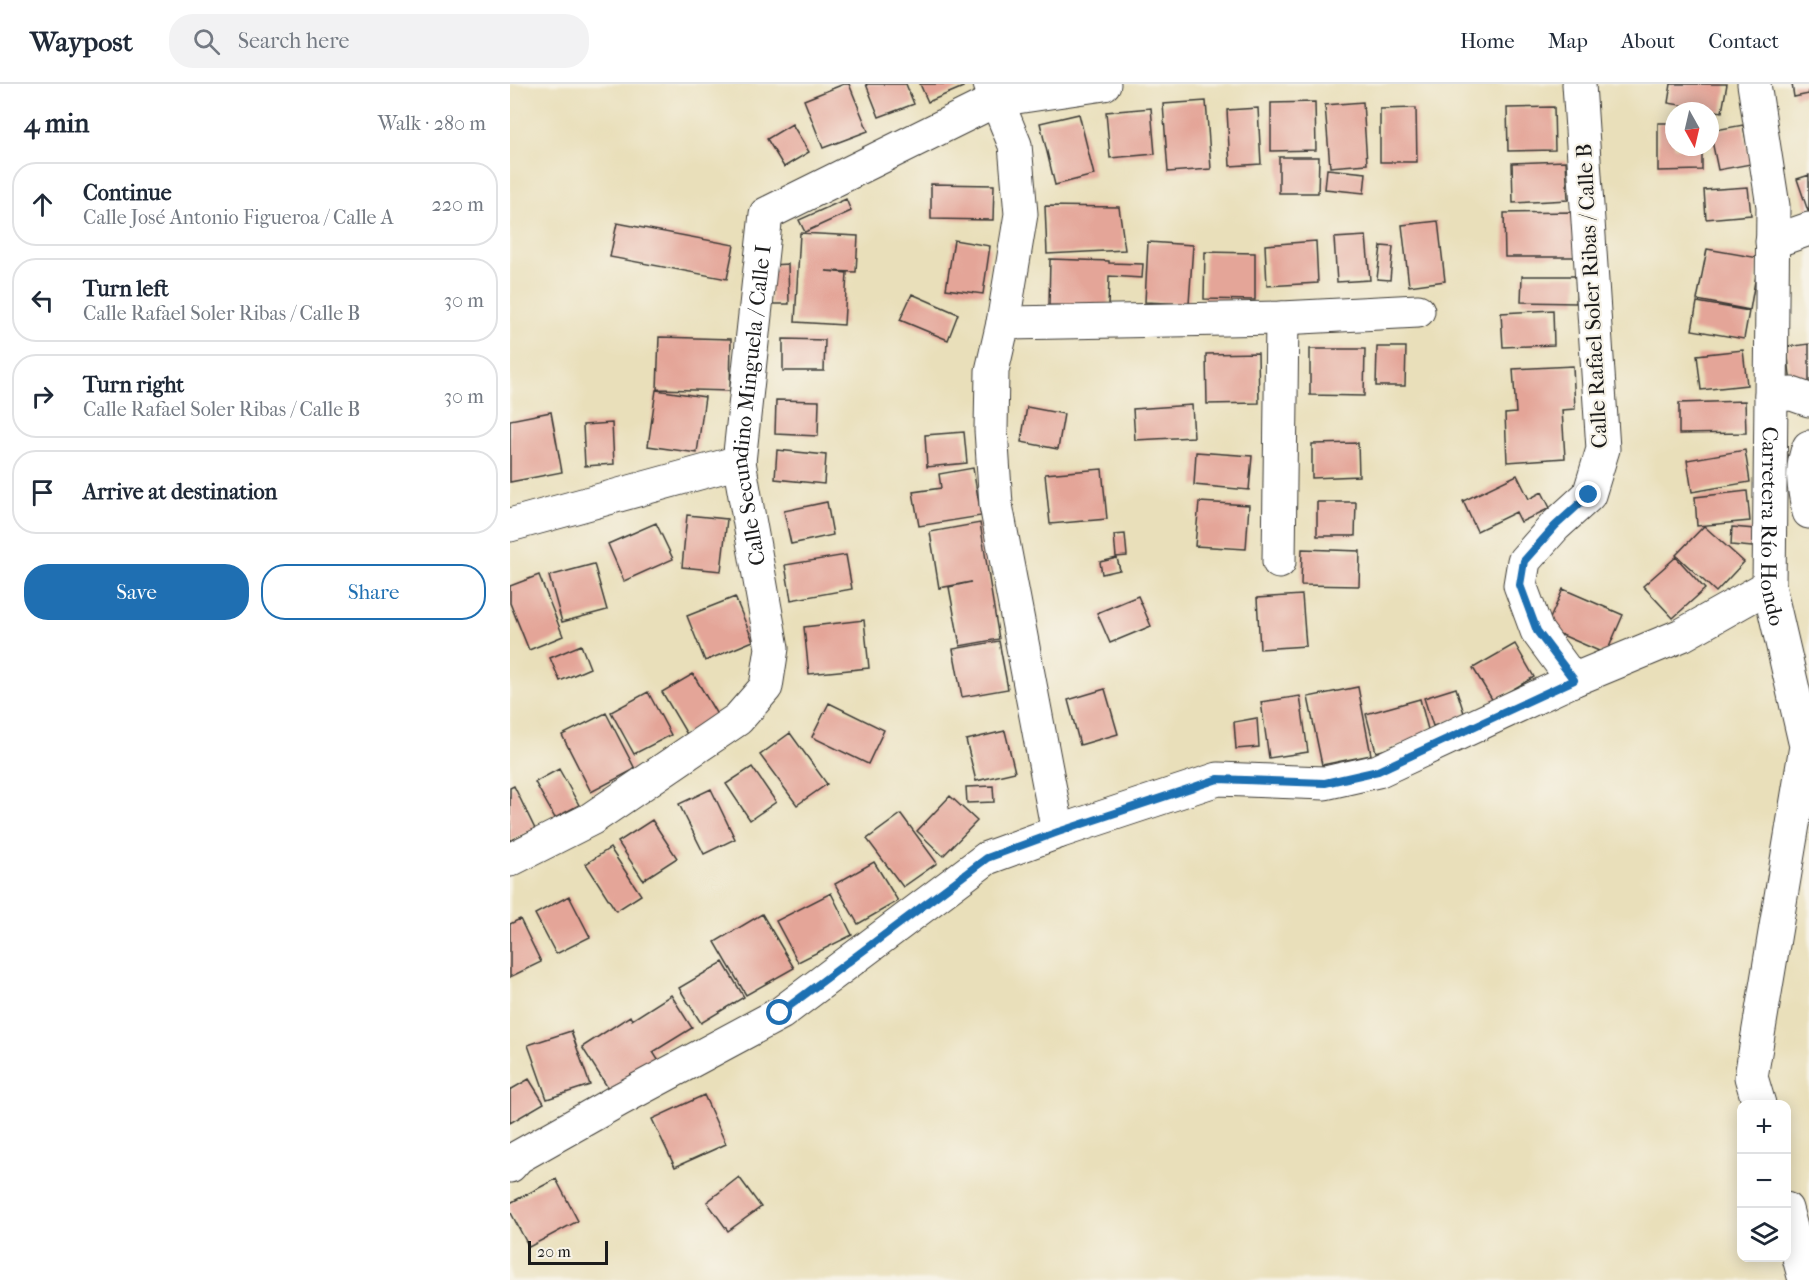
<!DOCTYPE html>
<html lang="en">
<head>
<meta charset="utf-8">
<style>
  body { margin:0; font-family:"IM FELL French Canon",serif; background:#f2f2f3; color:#1f2937 }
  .controls { position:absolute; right:18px; bottom:18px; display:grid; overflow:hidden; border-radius:12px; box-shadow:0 3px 15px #0003 }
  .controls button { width:54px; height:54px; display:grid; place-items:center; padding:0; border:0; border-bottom:2px solid #e0e1e3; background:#fff; color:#1f2937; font:30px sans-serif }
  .compass { position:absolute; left:1155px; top:18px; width:54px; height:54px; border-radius:50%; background:#fff; box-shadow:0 3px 15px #0003; rotate:172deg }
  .scale { position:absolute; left:18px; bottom:15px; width:80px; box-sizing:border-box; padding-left:6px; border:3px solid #1c1c1c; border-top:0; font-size:16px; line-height:21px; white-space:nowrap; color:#1c1c1c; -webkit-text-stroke:4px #f7f3e8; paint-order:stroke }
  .stop { position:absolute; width:18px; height:18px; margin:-14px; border:4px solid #1f6fb2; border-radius:50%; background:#fff }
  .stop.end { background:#1f6fb2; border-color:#fff; box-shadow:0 2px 6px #0008 }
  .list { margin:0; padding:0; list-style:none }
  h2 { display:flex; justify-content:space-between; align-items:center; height:78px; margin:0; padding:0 24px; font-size:26px }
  h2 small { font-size:20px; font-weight:400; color:#747a83 }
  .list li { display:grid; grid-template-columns:39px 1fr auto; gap:18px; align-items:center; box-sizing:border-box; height:84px; margin:0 12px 12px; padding:0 12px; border:2px solid #e0e1e3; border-radius:24px }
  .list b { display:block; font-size:22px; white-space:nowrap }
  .list p { margin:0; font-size:20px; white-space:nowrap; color:#747a83 }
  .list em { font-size:20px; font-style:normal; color:#747a83 }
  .actions { display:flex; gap:12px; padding:18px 24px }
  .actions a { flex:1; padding:14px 0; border:2px solid #1f6fb2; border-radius:24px; text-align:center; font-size:21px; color:#1f6fb2 }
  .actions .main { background:#1f6fb2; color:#fff }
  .icon { flex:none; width:33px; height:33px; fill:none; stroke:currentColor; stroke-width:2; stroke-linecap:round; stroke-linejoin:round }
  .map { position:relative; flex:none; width:1299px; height:1196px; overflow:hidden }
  header { display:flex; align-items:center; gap:36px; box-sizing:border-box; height:84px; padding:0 30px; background:#fff; border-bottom:2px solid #e0e1e3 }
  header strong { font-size:28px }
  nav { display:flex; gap:33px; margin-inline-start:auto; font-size:21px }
  .search { width:420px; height:54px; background:#f2f2f3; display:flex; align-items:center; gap:15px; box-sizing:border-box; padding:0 21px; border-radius:24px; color:#747a83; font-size:22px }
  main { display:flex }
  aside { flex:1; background:#fff }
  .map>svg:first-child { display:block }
  .building { fill:#e4a598 }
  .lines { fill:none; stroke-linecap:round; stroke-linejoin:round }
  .minor-casing { stroke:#3b3934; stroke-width:35 }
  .minor { stroke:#fff; stroke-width:33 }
  .route { stroke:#1f6fb2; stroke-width:8 }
  .labels { text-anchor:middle; stroke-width:4.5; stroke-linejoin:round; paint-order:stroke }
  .street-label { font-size:22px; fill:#1c1c1c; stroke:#f7f3e8 }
</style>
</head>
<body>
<header>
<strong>Waypost</strong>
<div class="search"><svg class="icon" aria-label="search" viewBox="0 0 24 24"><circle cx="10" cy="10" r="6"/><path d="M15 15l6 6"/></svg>Search here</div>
<nav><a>Home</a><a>Map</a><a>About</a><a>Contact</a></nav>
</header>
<main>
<aside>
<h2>4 min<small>Walk · 280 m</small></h2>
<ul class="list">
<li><svg class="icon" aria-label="ahead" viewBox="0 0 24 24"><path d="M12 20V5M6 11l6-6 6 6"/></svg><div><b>Continue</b><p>Calle José Antonio Figueroa / Calle A</p></div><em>220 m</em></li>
<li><svg class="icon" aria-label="left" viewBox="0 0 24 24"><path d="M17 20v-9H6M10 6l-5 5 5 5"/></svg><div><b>Turn left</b><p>Calle Rafael Soler Ribas / Calle B</p></div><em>30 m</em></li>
<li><svg class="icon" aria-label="right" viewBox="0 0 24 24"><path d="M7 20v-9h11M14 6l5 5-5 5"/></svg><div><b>Turn right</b><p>Calle Rafael Soler Ribas / Calle B</p></div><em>30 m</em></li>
<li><svg class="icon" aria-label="arrive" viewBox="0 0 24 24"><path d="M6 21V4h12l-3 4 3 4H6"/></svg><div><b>Arrive at destination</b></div></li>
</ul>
<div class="actions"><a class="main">Save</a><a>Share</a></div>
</aside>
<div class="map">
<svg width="1299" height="1196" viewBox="0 0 1299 1196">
  <rect width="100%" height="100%" fill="#f7f3e8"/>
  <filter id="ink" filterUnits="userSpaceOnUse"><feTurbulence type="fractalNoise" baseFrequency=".0167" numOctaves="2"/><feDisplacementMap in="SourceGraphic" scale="12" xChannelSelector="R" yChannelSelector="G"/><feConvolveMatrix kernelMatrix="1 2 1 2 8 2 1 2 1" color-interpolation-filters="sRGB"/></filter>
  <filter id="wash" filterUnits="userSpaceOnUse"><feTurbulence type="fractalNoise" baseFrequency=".008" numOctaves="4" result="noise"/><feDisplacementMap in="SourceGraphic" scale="24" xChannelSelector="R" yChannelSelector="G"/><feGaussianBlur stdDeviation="1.35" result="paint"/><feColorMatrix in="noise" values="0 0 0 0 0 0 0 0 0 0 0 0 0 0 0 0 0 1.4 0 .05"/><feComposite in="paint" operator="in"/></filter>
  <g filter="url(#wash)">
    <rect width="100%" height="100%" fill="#e9dfba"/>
    <g id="blocks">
      <path class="building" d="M 334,0 L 339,0 L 358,47 L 313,64 L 294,16 Z
        M 356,0 L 396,0 L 404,20 L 369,33 Z
        M 410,0 L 452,0 L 453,3 L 418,18 Z
        M 1161,0 L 1217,0 L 1212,28 L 1158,19 Z
        M 1282,0 L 1299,0 L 1299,10 L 1284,13 Z
        M 696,17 L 701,85 L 658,88 L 653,20 Z
        M 805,18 L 806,66 L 761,67 L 761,19 Z
        M 853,18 L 857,80 L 820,83 L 815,21 Z
        M 1044,23 L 1045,66 L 998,67 L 997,24 Z
        M 641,24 L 645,70 L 600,74 L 596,28 Z
        M 748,24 L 751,80 L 720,82 L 717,26 Z
        M 906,24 L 907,78 L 870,78 L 870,25 Z
        M 569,30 L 584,91 L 545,101 L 530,39 Z
        M 1148,39 L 1164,39 L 1164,63 L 1192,63 L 1192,86 L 1148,87 Z
        M 282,40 L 299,68 L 274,83 L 257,55 Z
        M 1233,41 L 1241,80 L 1208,86 L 1200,47 Z
        M 769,73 L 809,73 L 808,109 L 769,109 Z
        M 1056,77 L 1058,116 L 1003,119 L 1002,79 Z
        M 817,85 L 856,89 L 854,109 L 815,105 Z
        M 1299,91 L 1299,130 L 1287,95 Z
        M 421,100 L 484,101 L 483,136 L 421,135 Z
        M 1238,103 L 1241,131 L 1196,135 L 1194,106 Z
        M 336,115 L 341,127 L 295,148 L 289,136 Z
        M 535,122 L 609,123 L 615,166 L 537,170 Z
        M 1066,128 L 1066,173 L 995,173 L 994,129 Z
        M 928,137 L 935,197 L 899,202 L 892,141 Z
        M 107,139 L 224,161 L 217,195 L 100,173 Z
        M 290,149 L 348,152 L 346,188 L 316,187 L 337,189 L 334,241 L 285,238 Z
        M 856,152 L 860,196 L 827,198 L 824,154 Z
        M 444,156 L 480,162 L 473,210 L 436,205 Z
        M 806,157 L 808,199 L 757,202 L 755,161 Z
        M 638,158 L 683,161 L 679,220 L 635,218 Z
        M 871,162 L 883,163 L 880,196 L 867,195 Z
        M 1197,165 L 1249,174 L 1240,226 L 1187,216 Z
        M 695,168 L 745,169 L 745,216 L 694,215 Z
        M 540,175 L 599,177 L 599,179 L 633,180 L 632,194 L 599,192 L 598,223 L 539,221 Z
        M 278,180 L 279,220 L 261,220 L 260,181 Z
        M 1012,192 L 1067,192 L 1066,219 L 1011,218 Z
        M 402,210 L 448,230 L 438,256 L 390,236 Z
        M 1187,218 L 1239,227 L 1234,255 L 1182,246 Z
        M 1043,226 L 1044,261 L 993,263 L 991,229 Z
        M 149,253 L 221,255 L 220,307 L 147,305 Z
        M 273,255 L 315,256 L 314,287 L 273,287 Z
        M 1299,260 L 1299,299 L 1281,301 L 1277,263 Z
        M 867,263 L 896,263 L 895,302 L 866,302 Z
        M 800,265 L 855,265 L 854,312 L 800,311 Z
        M 1233,266 L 1237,301 L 1191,306 L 1187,271 Z
        M 748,269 L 749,319 L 697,320 L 696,270 Z
        M 1063,282 L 1065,325 L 1052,326 L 1055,374 L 997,378 L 995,330 L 1006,329 L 1003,285 Z
        M 146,306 L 195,313 L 187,369 L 138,362 Z
        M 266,316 L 309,317 L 308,352 L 265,350 Z
        M 1235,317 L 1236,349 L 1169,350 L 1169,319 Z
        M 682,321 L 684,353 L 625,356 L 623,325 Z
        M 517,323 L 554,330 L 548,365 L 511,358 Z
        M 41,328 L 52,388 L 0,398 L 0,336 Z
        M 102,339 L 104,380 L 75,382 L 73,341 Z
        M 454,348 L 457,379 L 417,383 L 415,351 Z
        M 848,359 L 849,392 L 802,394 L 802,360 Z
        M 267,366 L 316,371 L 314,400 L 265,395 Z
        M 1235,366 L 1240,398 L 1182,408 L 1177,376 Z
        M 686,368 L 742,372 L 739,406 L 684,401 Z
        M 463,384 L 471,432 L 409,442 L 403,408 L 431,404 L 429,390 Z
        M 592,385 L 597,435 L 540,440 L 535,390 Z
        M 1007,391 L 1019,415 L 1032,408 L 1040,424 L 1011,438 L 1006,428 L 967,447 L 953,417 Z
        M 1237,407 L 1240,437 L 1187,442 L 1185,413 Z
        M 317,418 L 323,451 L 281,460 L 274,427 Z
        M 689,418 L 739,421 L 736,465 L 685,462 Z
        M 807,418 L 846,418 L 845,452 L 807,452 Z
        M 177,431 L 217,435 L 211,487 L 172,483 Z
        M 146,439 L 163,475 L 114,497 L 98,460 Z
        M 470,439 L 489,555 L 450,562 L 439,503 L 461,498 L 429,504 L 420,448 Z
        M 1194,442 L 1234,478 L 1206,508 L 1166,471 Z
        M 1222,443 L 1245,445 L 1242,463 L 1221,461 Z
        M 615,450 L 617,472 L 606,473 L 604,451 Z
        M 792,465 L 850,467 L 849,502 L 791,501 Z
        M 336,471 L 342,505 L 281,516 L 275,481 Z
        M 1166,473 L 1195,505 L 1163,534 L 1133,502 Z
        M 607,474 L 610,486 L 592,490 L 590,478 Z
        M 84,480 L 97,526 L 52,538 L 39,492 Z
        M 29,491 L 53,552 L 19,566 L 0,519 L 0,502 Z
        M 1053,505 L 1113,531 L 1096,570 L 1036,544 Z
        M 792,511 L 796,562 L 750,565 L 747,514 Z
        M 628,512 L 641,542 L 600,559 L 587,529 Z
        M 225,513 L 243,557 L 195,577 L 177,532 Z
        M 354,536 L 359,584 L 299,590 L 294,543 Z
        M 489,557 L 498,605 L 452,613 L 443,565 Z
        M 1005,560 L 1024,593 L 983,617 L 963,584 Z
        M 71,561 L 80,584 L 50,597 L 40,574 Z
        M 183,590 L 209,634 L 178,652 L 152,608 Z
        M 848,603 L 861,671 L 812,681 L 798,613 Z
        M 946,604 L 955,632 L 923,642 L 914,614 Z
        M 595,605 L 608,650 L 570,661 L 558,616 Z
        M 138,608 L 161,651 L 124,670 L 101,628 Z
        M 790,612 L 798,668 L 759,674 L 751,618 Z
        M 910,615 L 920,653 L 866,668 L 856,630 Z
        M 319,619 L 374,646 L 358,680 L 302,653 Z
        M 96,629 L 125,685 L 81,708 L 52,651 Z
        M 747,634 L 749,663 L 726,665 L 724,638 Z
        M 495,647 L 505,688 L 466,697 L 456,656 Z
        M 280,649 L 317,700 L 287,721 L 250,671 Z
        M 242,683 L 266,718 L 240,736 L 216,700 Z
        M 49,685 L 69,721 L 45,734 L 25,698 Z
        M 4,702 L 25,745 L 0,757 L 0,704 Z
        M 483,702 L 484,718 L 457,719 L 456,703 Z
        M 201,705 L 225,755 L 194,770 L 169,720 Z
        M 440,712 L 467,737 L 433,772 L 407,747 Z
        M 391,730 L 427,779 L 393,803 L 357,755 Z
        M 142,736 L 167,774 L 133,796 L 108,758 Z
        M 100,764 L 131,811 L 106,827 L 76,780 Z
        M 364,778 L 388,817 L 348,840 L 325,800 Z
        M 321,809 L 342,851 L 288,878 L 266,837 Z
        M 59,812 L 80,853 L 46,870 L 25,830 Z
        M 252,830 L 284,884 L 236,911 L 205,858 Z
        M 10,835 L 31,878 L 0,893 L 0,840 Z
        M 213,878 L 234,913 L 191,939 L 169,904 Z
        M 161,911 L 182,944 L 143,968 L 152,982 L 103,1012 L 72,963 L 120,932 L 122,936 Z
        M 61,947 L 80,1001 L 37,1015 L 18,961 Z
        M 19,995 L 34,1019 L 0,1039 L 0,1006 Z
        M 194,1011 L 216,1060 L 165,1083 L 142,1035 Z
        M 229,1093 L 251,1123 L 218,1147 L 197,1118 Z
        M 46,1095 L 68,1137 L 19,1163 L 0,1127 L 0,1119 Z"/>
    </g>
  </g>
  <g filter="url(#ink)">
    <use href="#blocks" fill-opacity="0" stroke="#3b3934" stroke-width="1.5"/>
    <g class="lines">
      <defs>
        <g id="minor">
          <path d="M 480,0 L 505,61 L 511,130 L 493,239 L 482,287 L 481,346 L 486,421 L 548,748"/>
          <path id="s1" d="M 1244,0 L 1263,122 L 1259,502 L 1296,662 L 1241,993 L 1249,1020"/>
          <path d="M 1262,158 L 1299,145"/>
          <path d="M 493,239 L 772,234 L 908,227"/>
          <path d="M 1261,311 L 1282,310 L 1299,316"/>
          <path d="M 1299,363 C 1290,383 1294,407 1299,428"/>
          <path d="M 0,441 L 229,378"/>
          <path d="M 769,478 L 772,234"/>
          <path d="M 1063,596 L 1027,547 L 1010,501 L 1014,477 L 1045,442 L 1079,411 L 1093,365 L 1069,0"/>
          <path id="s2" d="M 0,776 L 81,735 L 228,635 L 256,603 L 262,564 L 229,378 L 256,130 L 486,16 L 594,0"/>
          <path d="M 0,1082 L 8,1073 L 109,1016 L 271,929 L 477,774 L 548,748 L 708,695 L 815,699 L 868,687 L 1063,596 L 1172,551 L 1259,502"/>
          <path d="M 1276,1125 L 1295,1196"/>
        </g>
      </defs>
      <use href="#minor" class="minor-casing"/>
      <use href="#minor" class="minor"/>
    </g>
  </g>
  <g class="lines" filter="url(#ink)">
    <path class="route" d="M 270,929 L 477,774 L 548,748 L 708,695 L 815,699 L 868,687 L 1064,596 L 1027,547 L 1010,501 L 1014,477 L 1045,442 L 1079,411"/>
  </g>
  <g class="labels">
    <g class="street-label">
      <text transform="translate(1081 212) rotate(-93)" y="8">Calle Rafael Soler Ribas / Calle B</text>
      <text dy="8" stroke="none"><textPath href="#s2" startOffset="596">Calle Secundino Minguela / Calle I</textPath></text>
      <text dy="8" stroke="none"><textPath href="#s1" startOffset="444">Carretera Río Hondo</textPath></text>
    </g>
  </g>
</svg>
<div class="controls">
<button>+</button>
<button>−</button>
<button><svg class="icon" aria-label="layers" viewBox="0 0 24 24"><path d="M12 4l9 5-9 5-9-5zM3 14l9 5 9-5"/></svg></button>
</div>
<svg class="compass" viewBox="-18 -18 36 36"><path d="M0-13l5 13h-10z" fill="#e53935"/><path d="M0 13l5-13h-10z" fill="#747a83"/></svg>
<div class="scale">20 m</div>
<div class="stop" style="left:270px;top:929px"></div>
<div class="stop end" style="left:1079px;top:411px"></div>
</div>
</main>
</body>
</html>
